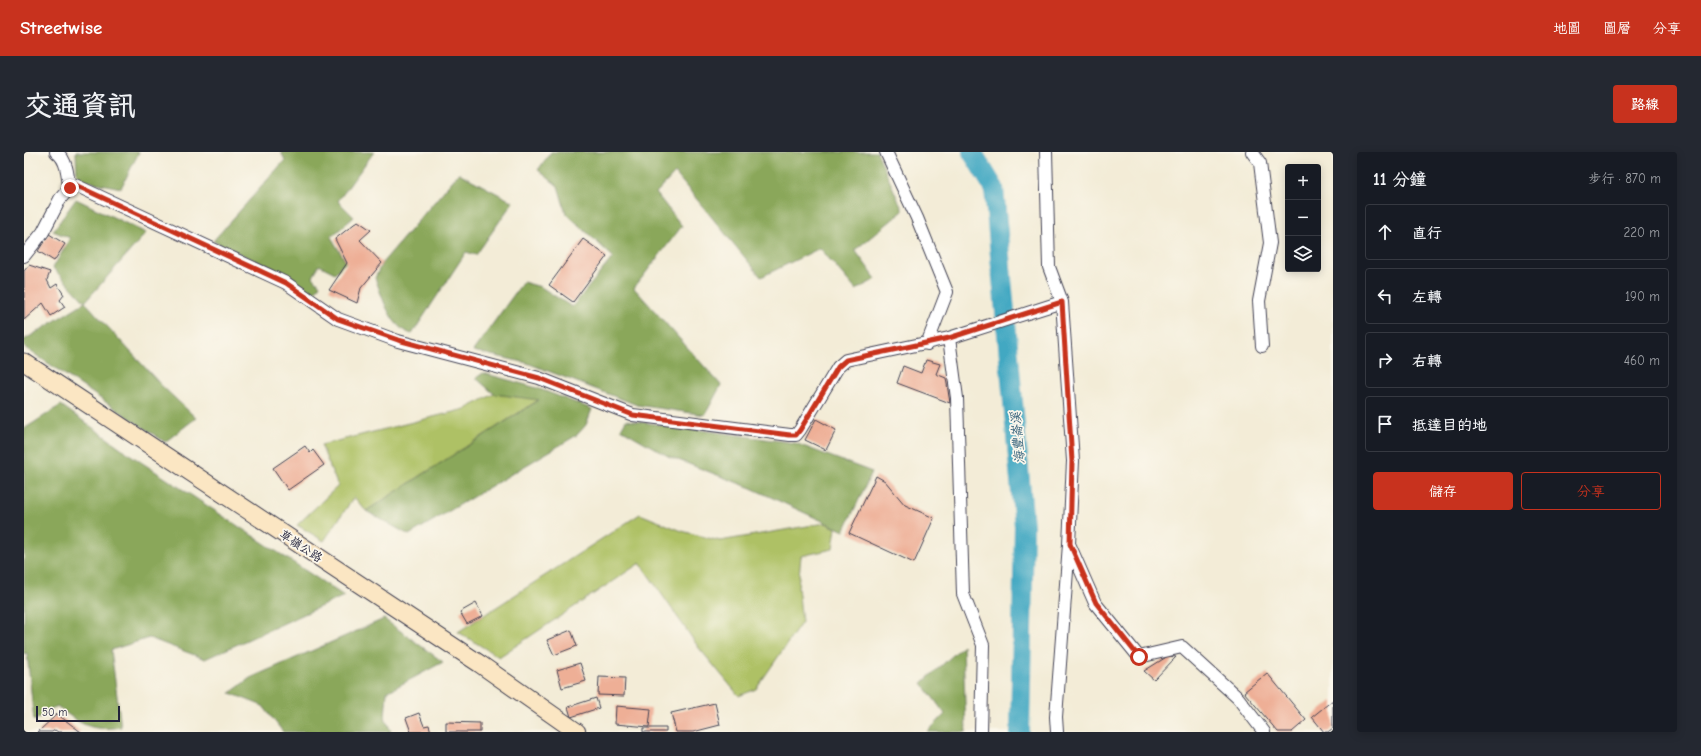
<!DOCTYPE html>
<html lang="zh-TW">
<head>
<meta charset="utf-8">
<style>
  body { margin:0; font-family:"Comic Neue","LXGW WenKai TC",sans-serif; background:#242831; color:#f1f3f6 }
  .controls { position:absolute; right:12px; top:12px; display:grid; overflow:hidden; border-radius:4px; box-shadow:0 2px 10px #0003 }
  .controls button { width:36px; height:36px; display:grid; place-items:center; padding:0; border:0; border-bottom:1px solid #363941; background:#171b24; color:#f1f3f6; font:20px sans-serif }
  .scale { position:absolute; left:12px; bottom:10px; width:84px; box-sizing:border-box; padding-left:4px; border:2px solid #22223b; border-top:0; font-size:11px; line-height:14px; white-space:nowrap; color:#22223b; -webkit-text-stroke:3px #fbf7ec; paint-order:stroke }
  .stop { position:absolute; width:12px; height:12px; margin:-9px; border:3px solid #c8321e; border-radius:50%; background:#fff }
  .stop.end { background:#c8321e; border-color:#fff; box-shadow:0 1px 4px #0008 }
  .list { margin:0; padding:0; list-style:none }
  h2 { display:flex; justify-content:space-between; align-items:center; height:52px; margin:0; padding:0 16px; font-size:17px }
  h2 small { font-size:13px; font-weight:400; color:#9ea1a6 }
  .list li { display:grid; grid-template-columns:26px 1fr auto; gap:12px; align-items:center; box-sizing:border-box; height:56px; margin:0 8px 8px; padding:0 8px; border:1px solid #363941; border-radius:4px }
  .list b { display:block; font-size:15px; white-space:nowrap }
  .list em { font-size:13px; font-style:normal; color:#9ea1a6 }
  .actions { display:flex; gap:8px; padding:12px 16px }
  .actions a { flex:1; padding:9px 0; border:1px solid #c8321e; border-radius:4px; text-align:center; font-size:14px; color:#c8321e }
  .actions .main { background:#c8321e; color:#fff }
  .icon { flex:none; width:22px; height:22px; fill:none; stroke:currentColor; stroke-width:2; stroke-linecap:round; stroke-linejoin:round }
  .map { position:relative; flex:none; width:1309px; height:580px; overflow:hidden; border-radius:4px }
  header { display:flex; align-items:center; gap:24px; box-sizing:border-box; height:56px; padding:0 20px; background:#c8321e; color:#fff }
  header strong { font-size:19px }
  nav { display:flex; gap:22px; margin-inline-start:auto; font-size:14px }
  .intro { display:flex; align-items:center; justify-content:space-between; box-sizing:border-box; height:96px; padding:0 24px }
  h1 { margin:0; font-size:28px }
  .button { padding:10px 18px; border-radius:4px; background:#c8321e; color:#fff; font-size:14px; font-weight:700 }
  main { display:flex; gap:24px; padding:0 24px }
  aside { flex:1; background:#171b24; border-radius:4px; box-shadow:0 2px 10px #0003 }
  .map>svg:first-child { display:block }
  .green { fill:#aec165; stroke:#687250 }
  .forest { fill:#8aa75a; stroke:#56644a }
  .lines { fill:none; stroke-linecap:round; stroke-linejoin:round }
  .river { stroke:#42a8c2; stroke-width:20 }
  .building { fill:#eeaf96 }
  .minor-casing { stroke:#414052; stroke-width:14 }
  .secondary-casing { stroke:#414052; stroke-width:19 }
  .minor { stroke:#fff; stroke-width:12 }
  .secondary { stroke:#fbe6c3; stroke-width:17 }
  .route { stroke:#c8321e; stroke-width:5 }
  .labels { text-anchor:middle; stroke-width:3.5; stroke-linejoin:round; paint-order:stroke }
  .street-label { font-size:12px; fill:#22223b; stroke:#fbf7ec }
  .water-label { font-size:13px; font-style:italic; fill:#305e78; stroke:#fbf7ec }
</style>
</head>
<body>
<header>
<strong>Streetwise</strong>
<nav><a>地圖</a><a>圖層</a><a>分享</a></nav>
</header>
<div class="intro"><h1>交通資訊</h1><a class="button">路線</a></div>
<main>
<div class="map">
<svg width="1309" height="580" viewBox="0 0 1309 580">
  <rect width="100%" height="100%" fill="#fbf7ec"/>
  <filter id="ink" filterUnits="userSpaceOnUse"><feTurbulence type="fractalNoise" baseFrequency=".025" numOctaves="2"/><feDisplacementMap in="SourceGraphic" scale="8" xChannelSelector="R" yChannelSelector="G"/><feConvolveMatrix kernelMatrix="1 2 1 2 8 2 1 2 1" color-interpolation-filters="sRGB"/></filter>
  <filter id="wash" filterUnits="userSpaceOnUse"><feTurbulence type="fractalNoise" baseFrequency=".012" numOctaves="4" result="noise"/><feDisplacementMap in="SourceGraphic" scale="16" xChannelSelector="R" yChannelSelector="G"/><feGaussianBlur stdDeviation="0.9" result="paint"/><feColorMatrix in="noise" values="0 0 0 0 0 0 0 0 0 0 0 0 0 0 0 0 0 1.4 0 .05"/><feComposite in="paint" operator="in"/></filter>
  <g filter="url(#wash)">
    <rect width="100%" height="100%" fill="#f3ecd7"/>
    <path class="green" d="M 470,242 L 516,247 L 342,359 L 330,345 L 300,389 L 273,373 L 314,334 L 297,293 L 441,257 Z
      M 616,362 L 658,379 L 696,389 L 801,371 L 812,376 L 809,397 L 777,404 L 774,435 L 778,470 L 732,537 L 715,544 L 675,496 L 616,411 L 475,505 L 434,480 Z"/>
    <path class="forest" d="M 52,0 L 115,0 L 97,36 L 53,27 Z
      M 257,0 L 350,0 L 314,49 L 330,65 L 307,85 L 322,110 L 311,121 L 295,113 L 289,125 L 296,133 L 290,142 L 267,126 L 189,89 L 261,8 Z
      M 527,0 L 853,0 L 879,59 L 831,98 L 852,127 L 832,138 L 796,96 L 737,125 L 651,21 L 632,41 L 658,74 L 610,136 L 697,233 L 681,263 L 613,253 L 503,211 L 449,199 L 499,130 L 517,135 L 548,155 L 589,105 L 542,61 L 534,34 L 514,18 Z
      M 435,21 L 489,50 L 452,103 L 442,100 L 388,182 C 366,176 359,146 351,126 L 358,111 Z
      M 52,47 L 122,81 L 61,150 L 137,233 L 172,266 L 141,290 L 0,195 L 0,188 L 61,150 L 29,116 L 46,86 L 29,79 Z
      M 459,221 L 513,236 L 568,257 L 562,273 L 553,283 L 385,383 L 342,359 L 515,248 L 470,242 L 452,226 Z
      M 37,253 L 111,306 L 320,444 L 181,507 L 125,486 L 87,498 L 97,575 C 66,580 56,572 33,554 L 10,569 L 3,501 L 0,502 L 0,277 Z
      M 602,268 L 771,291 L 848,320 L 820,379 L 727,336 L 644,304 L 597,277 Z
      M 360,467 L 419,510 L 363,540 L 361,565 L 367,580 L 259,580 L 239,554 L 206,541 L 226,526 Z
      M 939,494 L 942,580 L 903,580 L 921,562 L 898,531 Z"/>
    <g class="lines">
      <path class="river" d="M 948,0 L 970,36 L 1000,374 L 996,580"/>
    </g>
    <g id="blocks">
      <path class="building" d="M 334,69 L 347,78 L 336,88 L 358,111 L 337,136 L 333,151 L 305,138 L 323,111 L 311,87 Z
        M 25,82 L 41,92 L 30,109 L 14,99 Z
        M 559,87 L 583,104 L 549,150 L 525,133 Z
        M 5,113 L 26,120 L 23,128 L 27,136 L 33,132 L 40,143 L 36,148 L 41,155 L 27,164 L 19,151 L 0,168 L 0,119 Z
        M 902,208 L 916,212 L 912,222 L 922,226 L 926,251 L 873,231 L 879,214 L 897,221 Z
        M 792,267 L 812,278 L 802,298 L 781,288 Z
        M 281,294 L 286,301 L 289,298 L 300,313 L 264,338 L 249,316 Z
        M 852,324 L 861,329 L 881,353 L 910,366 L 890,411 L 825,381 Z
        M 452,451 L 459,464 L 443,472 L 436,460 Z
        M 547,478 L 553,494 L 530,503 L 523,488 Z
        M 1144,504 L 1152,505 L 1130,528 L 1120,519 Z
        M 556,511 L 562,529 L 538,536 L 533,518 Z
        M 1243,521 L 1282,568 L 1268,580 L 1254,580 L 1220,540 Z
        M 575,525 L 601,526 L 600,544 L 574,543 Z
        M 572,546 L 575,556 L 547,565 L 544,555 Z
        M 1309,548 L 1309,576 L 1304,580 L 1300,580 L 1288,565 Z
        M 691,551 L 696,573 L 669,580 L 652,580 L 647,561 Z
        M 592,554 L 627,557 L 625,575 L 591,572 Z
        M 395,561 L 400,574 L 405,573 L 407,580 L 387,580 L 382,566 Z
        M 33,562 L 57,580 L 34,580 L 31,578 L 28,580 L 14,580 Z
        M 422,570 L 456,571 L 456,580 L 422,580 Z
        M 619,576 L 642,576 L 642,580 L 619,580 Z"/>
    </g>
  </g>
  <g filter="url(#ink)">
    <use href="#blocks" fill-opacity="0" stroke="#414052" stroke-width="1"/>
    <g class="lines">
      <defs>
        <path id="minor" d="M 32,0 C 43,7 44,24 45,36
          M 862,0 L 893,66 L 923,140 L 903,192
          M 1022,0 L 1025,115 L 1038,150 L 1049,309 L 1045,392 L 1032,565 L 1033,580
          M 1228,0 L 1236,11 L 1246,91 L 1235,149 L 1238,194
          M 0,104 L 19,80 L 36,47 L 49,32 L 262,131 L 314,167 L 374,189 L 515,226 L 609,263 L 766,283 L 772,283 L 776,278 L 814,215 L 822,208 L 925,186 L 1038,150
          M 925,186 L 933,246 L 939,442 L 959,493 L 957,580
          M 1046,394 L 1071,451 L 1115,505 L 1158,495 L 1214,546 L 1240,580"/>
        <path id="secondary" d="M 0,210 L 456,512 L 553,580"/>
      </defs>
      <use href="#minor" class="minor-casing"/>
      <use href="#secondary" class="secondary-casing"/>
      <use href="#minor" class="minor"/>
      <use href="#secondary" class="secondary"/>
    </g>
  </g>
  <g class="lines" filter="url(#ink)">
    <path class="route" d="M 46,36 L 49,32 L 262,131 L 314,167 L 374,188 L 515,226 L 609,263 L 766,283 L 772,283 L 776,278 L 814,215 L 822,208 L 925,186 L 1038,150 L 1048,309 L 1046,392 L 1072,451 L 1115,505"/>
  </g>
  <g class="labels">
    <g class="street-label">
      <text transform="translate(277 394) rotate(33)" y="4">草嶺公路</text>
    </g>
    <g class="water-label">
      <text transform="translate(993 286) rotate(-95)" y="5">海豐崙溪</text>
    </g>
  </g>
</svg>
<div class="controls">
<button>+</button>
<button>−</button>
<button><svg class="icon" aria-label="layers" viewBox="0 0 24 24"><path d="M12 4l9 5-9 5-9-5zM3 14l9 5 9-5"/></svg></button>
</div>
<div class="scale">50 m</div>
<div class="stop" style="left:1115px;top:505px"></div>
<div class="stop end" style="left:46px;top:36px"></div>
</div>
<aside>
<h2>11 分鐘<small>步行 · 870 m</small></h2>
<ul class="list">
<li><svg class="icon" aria-label="ahead" viewBox="0 0 24 24"><path d="M12 20V5M6 11l6-6 6 6"/></svg><div><b>直行</b></div><em>220 m</em></li>
<li><svg class="icon" aria-label="left" viewBox="0 0 24 24"><path d="M17 20v-9H6M10 6l-5 5 5 5"/></svg><div><b>左轉</b></div><em>190 m</em></li>
<li><svg class="icon" aria-label="right" viewBox="0 0 24 24"><path d="M7 20v-9h11M14 6l5 5-5 5"/></svg><div><b>右轉</b></div><em>460 m</em></li>
<li><svg class="icon" aria-label="arrive" viewBox="0 0 24 24"><path d="M6 21V4h12l-3 4 3 4H6"/></svg><div><b>抵達目的地</b></div></li>
</ul>
<div class="actions"><a class="main">儲存</a><a>分享</a></div>
</aside>
</main>
</body>
</html>
